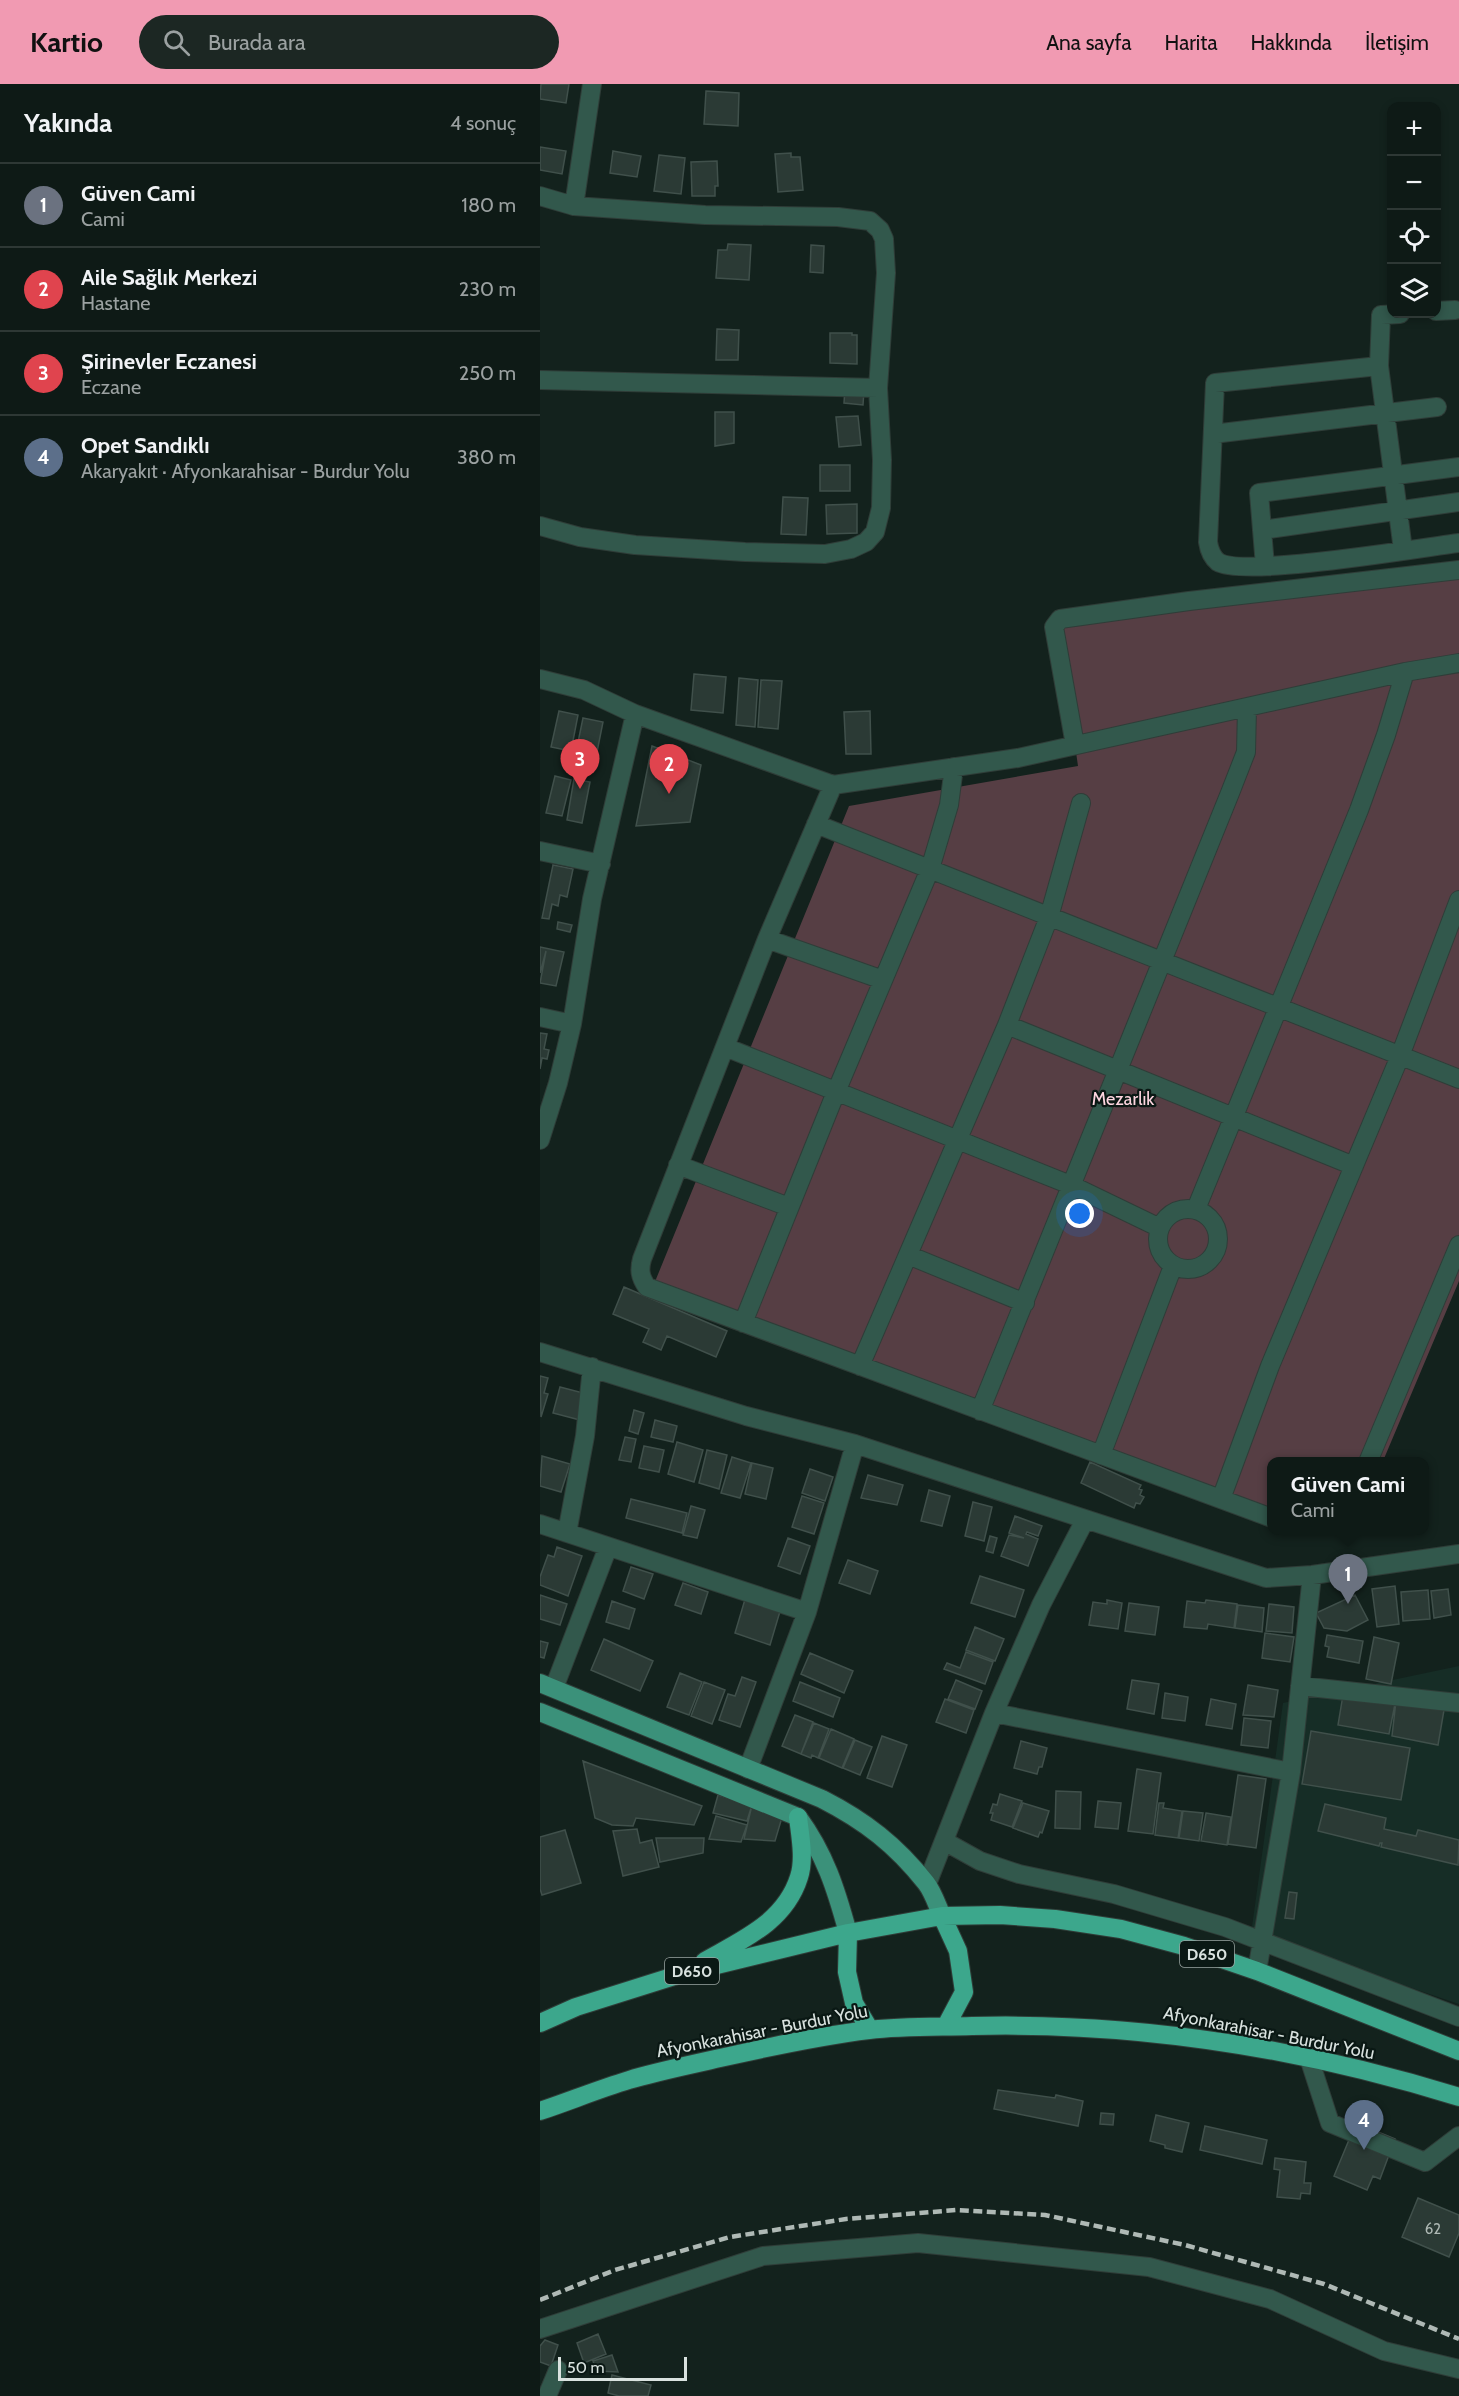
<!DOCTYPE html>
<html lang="tr">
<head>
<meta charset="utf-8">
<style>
  body { margin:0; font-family:Cabin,sans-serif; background:#1c2723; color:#f1f3f6 }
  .controls { position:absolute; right:18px; top:18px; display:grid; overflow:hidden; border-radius:12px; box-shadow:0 3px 9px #0003 }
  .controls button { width:54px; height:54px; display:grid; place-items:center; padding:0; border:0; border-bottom:2px solid #2e3835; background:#0e1a16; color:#f1f3f6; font:30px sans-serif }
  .scale { position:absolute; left:18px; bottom:15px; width:129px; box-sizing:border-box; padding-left:6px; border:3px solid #d9e2df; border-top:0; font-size:16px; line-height:21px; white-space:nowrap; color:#d9e2df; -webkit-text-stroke:4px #0a1814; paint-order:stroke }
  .you { position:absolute; left:540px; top:1130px; width:21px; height:21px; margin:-15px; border:4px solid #fff; border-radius:50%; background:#1a73e8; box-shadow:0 0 0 9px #1a73e833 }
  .badge { display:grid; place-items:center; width:39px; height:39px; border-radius:50%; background:#f19ab2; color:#fff; font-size:20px; font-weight:700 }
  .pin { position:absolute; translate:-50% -50px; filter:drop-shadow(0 2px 3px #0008) }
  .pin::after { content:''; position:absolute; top:32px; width:21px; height:18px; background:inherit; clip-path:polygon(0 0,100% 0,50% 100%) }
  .popup { position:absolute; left:727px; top:1373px; width:162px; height:78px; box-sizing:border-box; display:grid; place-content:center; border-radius:12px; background:#0e1a16; filter:drop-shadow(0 2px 4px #0005); font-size:20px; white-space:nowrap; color:#9ba1a1 }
  .popup b { font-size:22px; color:#f1f3f6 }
  .popup::after { content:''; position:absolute; left:50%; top:100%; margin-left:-12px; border:12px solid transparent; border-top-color:#0e1a16 }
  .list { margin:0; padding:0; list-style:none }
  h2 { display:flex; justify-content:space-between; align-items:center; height:78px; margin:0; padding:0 24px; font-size:26px }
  h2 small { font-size:20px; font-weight:400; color:#9ba1a1 }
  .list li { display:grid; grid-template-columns:39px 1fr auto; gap:18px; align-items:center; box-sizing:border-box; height:84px; padding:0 24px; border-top:2px solid #2e3835 }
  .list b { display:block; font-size:22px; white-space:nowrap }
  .list p { margin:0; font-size:20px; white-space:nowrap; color:#9ba1a1 }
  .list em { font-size:20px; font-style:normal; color:#9ba1a1 }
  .icon { flex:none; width:33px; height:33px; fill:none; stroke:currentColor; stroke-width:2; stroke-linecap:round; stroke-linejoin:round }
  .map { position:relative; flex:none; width:919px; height:2312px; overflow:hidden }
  header { display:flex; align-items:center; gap:36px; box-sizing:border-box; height:84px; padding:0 30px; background:#f19ab2; color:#111 }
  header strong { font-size:28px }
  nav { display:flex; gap:33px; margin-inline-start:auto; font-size:21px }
  .search { width:420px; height:54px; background:#1c2723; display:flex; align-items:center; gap:15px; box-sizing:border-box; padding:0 21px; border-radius:33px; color:#9ba1a1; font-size:22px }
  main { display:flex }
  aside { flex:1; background:#0e1a16 }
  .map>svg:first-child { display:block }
  .built { fill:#162d26 }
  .green { fill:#563e44 }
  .building { fill:#2b3a35; stroke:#40504b; stroke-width:1.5 }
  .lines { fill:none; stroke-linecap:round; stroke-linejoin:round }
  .minor-casing { stroke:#2f3d38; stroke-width:20 }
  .major-casing { stroke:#2f3d38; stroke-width:20 }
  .highway-casing { stroke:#2f3d38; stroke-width:20 }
  .minor { stroke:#32584c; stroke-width:18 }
  .major { stroke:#3b917a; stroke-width:18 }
  .highway { stroke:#3ca78c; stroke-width:18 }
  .rail { stroke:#afb9b5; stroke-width:4.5; stroke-dasharray:9 4.5; stroke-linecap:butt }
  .labels { text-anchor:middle; stroke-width:4.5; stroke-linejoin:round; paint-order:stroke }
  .number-label { font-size:15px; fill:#aeb8b4 }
  .shield { fill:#0a1814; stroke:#9ba5a2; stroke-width:1.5 }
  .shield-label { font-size:16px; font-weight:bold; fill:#d9e2df }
  .park-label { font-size:18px; fill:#fed6e0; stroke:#0a1814 }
  .street-label { font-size:18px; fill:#d9e2df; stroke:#0a1814 }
</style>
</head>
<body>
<header>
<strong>Kartio</strong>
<div class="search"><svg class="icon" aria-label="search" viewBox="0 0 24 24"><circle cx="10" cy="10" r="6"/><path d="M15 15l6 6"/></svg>Burada ara</div>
<nav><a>Ana sayfa</a><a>Harita</a><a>Hakkında</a><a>İletişim</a></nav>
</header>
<main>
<aside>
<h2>Yakında<small>4 sonuç</small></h2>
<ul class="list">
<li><span class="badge" style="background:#6b7280">1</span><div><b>Güven Cami</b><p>Cami</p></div><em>180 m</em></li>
<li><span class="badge" style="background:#e0444e">2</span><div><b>Aile Sağlık Merkezi</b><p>Hastane</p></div><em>230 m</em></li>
<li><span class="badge" style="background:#e0444e">3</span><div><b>Şirinevler Eczanesi</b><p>Eczane</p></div><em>250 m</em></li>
<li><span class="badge" style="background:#5c6f8a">4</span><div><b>Opet Sandıklı</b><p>Akaryakıt · Afyonkarahisar - Burdur Yolu</p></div><em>380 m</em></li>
</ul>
</aside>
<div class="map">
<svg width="919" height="2312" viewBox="0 0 919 2312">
  <rect width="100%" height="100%" fill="#13221d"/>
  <path class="built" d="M 919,1582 L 919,1920 L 711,1850 L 743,1619 Z"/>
  <path class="green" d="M 919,484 L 919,1197 L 843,1377 L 732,1378 L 731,1426 C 528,1345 317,1282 112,1205 L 309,722 L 538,682 L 518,542 Z"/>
  <path class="building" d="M 1,0 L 29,0 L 26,19 L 0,15 Z
    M 166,7 L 199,9 L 198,42 L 164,40 Z
    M 0,63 L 26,67 L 22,90 L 0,86 Z
    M 73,67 L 101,72 L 97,93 L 70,89 Z
    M 251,69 L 251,73 L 260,73 L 263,106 L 238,108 L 235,70 Z
    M 119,71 L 145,74 L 141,110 L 114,107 Z
    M 177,77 L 178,102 L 175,102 L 175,112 L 152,112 L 151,78 Z
    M 188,160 L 211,161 L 209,196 L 176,194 L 178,166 L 187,166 Z
    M 271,161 L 284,162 L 283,189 L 270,188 Z
    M 177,245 L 199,246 L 198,276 L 176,276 Z
    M 290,249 L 312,249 L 312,251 L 317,251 L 317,280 L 290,279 Z
    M 305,304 L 324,306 L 323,321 L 304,319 Z
    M 175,328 L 194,328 L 194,359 L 175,362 Z
    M 318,332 L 321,361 L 299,363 L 296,333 Z
    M 280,381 L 310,381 L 310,407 L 280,407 Z
    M 243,413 L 268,414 L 266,451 L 241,450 Z
    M 317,420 L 317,449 L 287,450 L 286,421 Z
    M 154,590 L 186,593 L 183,629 L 151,626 Z
    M 199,594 L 218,596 L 215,643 L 196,641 Z
    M 221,596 L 242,597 L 238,645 L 218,643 Z
    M 19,627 L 38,631 L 31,667 L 11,663 Z
    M 330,627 L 331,670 L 306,670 L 304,628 Z
    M 43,634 L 63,638 L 56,673 L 36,668 Z
    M 112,662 L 161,681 L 150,738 L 96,742 Z
    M 15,692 L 31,696 L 22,732 L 6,729 Z
    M 34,695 L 50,698 L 42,739 L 27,736 Z
    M 13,781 L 33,785 L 27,813 L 20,811 L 18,822 L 12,820 L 9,835 L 2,834 Z
    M 18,838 L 32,841 L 30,848 L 17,845 Z
    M 0,863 L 24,868 L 16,902 L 0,899 L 6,867 L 0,889 Z
    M 0,949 L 7,950 L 4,965 L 9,966 L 7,975 L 2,974 L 0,985 Z
    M 84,1203 L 187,1247 L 176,1273 L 127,1252 L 121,1266 L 103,1258 L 109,1245 L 73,1230 Z
    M 0,1292 L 8,1294 L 4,1309 L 8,1310 L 1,1333 Z
    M 20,1303 L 47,1310 L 40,1336 L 13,1329 Z
    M 94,1326 L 104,1329 L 98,1350 L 89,1347 Z
    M 115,1336 L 137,1342 L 133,1358 L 111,1353 Z
    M 85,1353 L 96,1355 L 91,1378 L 79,1376 Z
    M 137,1358 L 163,1366 L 154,1398 L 128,1390 Z
    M 104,1362 L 124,1366 L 119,1388 L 99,1384 Z
    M 167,1366 L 187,1371 L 179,1405 L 159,1399 Z
    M 2,1372 L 30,1380 L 21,1408 L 0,1402 Z
    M 192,1373 L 211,1379 L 200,1414 L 181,1409 Z
    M 550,1378 L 601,1401 L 599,1405 L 602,1406 L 600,1411 L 604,1413 L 600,1420 L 596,1419 L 594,1424 L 541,1399 Z
    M 212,1379 L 233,1384 L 226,1415 L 205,1410 Z
    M 270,1385 L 293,1393 L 285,1417 L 262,1409 Z
    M 328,1391 L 363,1401 L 357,1421 L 321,1414 Z
    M 389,1406 L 410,1412 L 402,1442 L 381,1437 Z
    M 262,1412 L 284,1419 L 274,1450 L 252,1443 Z
    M 91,1415 L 147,1429 L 142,1449 L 86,1434 Z
    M 433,1418 L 452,1423 L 444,1457 L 425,1452 Z
    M 151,1422 L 165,1426 L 157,1454 L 143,1451 Z
    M 475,1432 L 502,1442 L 498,1452 L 487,1448 L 486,1450 L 498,1455 L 488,1482 L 461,1472 L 469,1451 L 484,1454 L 469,1449 Z
    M 450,1452 L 457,1454 L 453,1469 L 446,1467 Z
    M 248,1454 L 270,1462 L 260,1490 L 238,1482 Z
    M 17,1463 L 42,1472 L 28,1512 L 0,1501 L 0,1493 L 8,1471 L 14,1473 Z
    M 308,1476 L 338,1487 L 330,1510 L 299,1499 Z
    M 91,1483 L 113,1490 L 104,1515 L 83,1507 Z
    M 440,1492 L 484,1506 L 475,1533 L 431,1519 Z
    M 143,1499 L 168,1508 L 161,1530 L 135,1521 Z
    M 855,1502 L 859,1540 L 837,1543 L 832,1505 Z
    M 908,1505 L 911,1531 L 894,1534 L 891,1507 Z
    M 888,1506 L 890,1535 L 863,1537 L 861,1508 Z
    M 0,1511 L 27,1520 L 20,1541 L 0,1535 Z
    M 815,1511 L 828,1536 L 807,1547 L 784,1544 L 776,1529 Z
    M 206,1512 L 241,1524 L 230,1561 L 195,1549 Z
    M 567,1516 L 582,1519 L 578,1545 L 549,1541 L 553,1518 L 567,1520 Z
    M 666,1516 L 697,1520 L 694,1544 L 668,1540 L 667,1545 L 644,1543 L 647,1517 L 665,1519 Z
    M 72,1517 L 95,1525 L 89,1545 L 66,1538 Z
    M 589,1519 L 619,1523 L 615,1551 L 585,1547 Z
    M 729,1520 L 754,1523 L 752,1549 L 726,1547 Z
    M 698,1521 L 724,1524 L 722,1548 L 695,1544 Z
    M 435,1543 L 464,1555 L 455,1577 L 426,1566 Z
    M 725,1549 L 754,1553 L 750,1578 L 722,1574 Z
    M 787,1551 L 823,1557 L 819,1579 L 787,1573 L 789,1563 L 785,1562 Z
    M 834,1553 L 859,1559 L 851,1600 L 826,1595 Z
    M 64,1555 L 113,1577 L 100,1607 L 51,1586 Z
    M 0,1557 L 8,1559 L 4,1574 L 0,1573 Z
    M 426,1568 L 453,1578 L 445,1600 L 404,1585 L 407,1579 L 420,1584 Z
    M 270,1569 L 313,1587 L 304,1609 L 261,1590 Z
    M 140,1589 L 162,1598 L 149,1631 L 127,1623 Z
    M 202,1593 L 216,1598 L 200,1643 L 179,1636 L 188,1610 L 195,1612 Z
    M 416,1596 L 442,1607 L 435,1625 L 408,1615 Z
    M 592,1596 L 619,1600 L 614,1630 L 587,1625 Z
    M 164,1598 L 185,1606 L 172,1640 L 151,1632 Z
    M 260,1598 L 300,1614 L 293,1633 L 253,1617 Z
    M 708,1601 L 738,1606 L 734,1633 L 703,1631 Z
    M 625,1609 L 648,1613 L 645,1637 L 622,1634 Z
    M 803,1611 L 855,1620 L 849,1650 L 798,1641 Z
    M 405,1615 L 434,1626 L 426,1649 L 396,1638 Z
    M 671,1615 L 696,1620 L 692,1645 L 666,1641 Z
    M 856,1617 L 904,1626 L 898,1661 L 852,1652 Z
    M 255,1631 L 273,1638 L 261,1670 L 242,1662 Z
    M 704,1634 L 731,1637 L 728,1664 L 701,1661 Z
    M 274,1639 L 289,1645 L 278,1674 L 272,1671 L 271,1674 L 261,1670 Z
    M 291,1645 L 314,1655 L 302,1684 L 279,1674 Z
    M 771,1647 L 870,1664 L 861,1716 L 762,1700 Z
    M 342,1652 L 367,1661 L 352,1703 L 327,1694 Z
    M 315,1656 L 332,1663 L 320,1691 L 303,1684 Z
    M 481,1657 L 507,1664 L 502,1683 L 499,1683 L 497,1690 L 474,1684 Z
    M 43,1677 L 162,1722 L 154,1741 L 96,1734 L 93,1742 L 72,1741 L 55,1734 Z
    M 597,1685 L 621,1689 L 613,1750 L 588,1747 Z
    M 698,1691 L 726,1695 L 716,1764 L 688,1760 Z
    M 516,1707 L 541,1708 L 540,1745 L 515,1744 Z
    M 460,1710 L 482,1717 L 472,1743 L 451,1736 L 453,1729 L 450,1729 L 453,1720 L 457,1721 Z
    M 178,1711 L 212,1721 L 207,1737 L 173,1729 Z
    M 558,1717 L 581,1719 L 578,1745 L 555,1743 Z
    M 483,1719 L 509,1727 L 502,1749 L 500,1748 L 498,1753 L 473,1744 Z
    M 619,1719 L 624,1719 L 623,1724 L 642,1727 L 638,1754 L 615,1751 Z
    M 785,1720 L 846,1734 L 844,1745 L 876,1752 L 878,1746 L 919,1756 L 918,1781 L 841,1763 L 842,1759 L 840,1759 L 839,1762 L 778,1747 Z
    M 212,1721 L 243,1730 L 235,1757 L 204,1755 Z
    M 643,1727 L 663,1729 L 659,1757 L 639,1754 Z
    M 666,1729 L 691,1733 L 687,1761 L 661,1757 Z
    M 176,1732 L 207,1741 L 201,1758 L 169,1755 Z
    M 97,1745 L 100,1759 L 112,1756 L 119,1783 L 83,1792 L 73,1747 Z
    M 25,1746 L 41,1799 L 2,1811 L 0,1805 L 0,1753 Z
    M 116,1754 L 164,1754 L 163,1769 L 120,1778 Z
    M 749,1808 L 757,1809 L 754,1835 L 745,1834 Z
    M 458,2006 L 515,2014 L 516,2011 L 543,2017 L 538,2042 L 454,2025 Z
    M 561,2029 L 574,2030 L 573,2041 L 560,2040 Z
    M 616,2031 L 649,2039 L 642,2068 L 625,2064 L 625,2061 L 610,2057 Z
    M 816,2039 L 855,2055 L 840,2095 L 833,2092 L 827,2106 L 794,2092 Z
    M 665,2042 L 727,2056 L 722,2080 L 660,2066 Z
    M 735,2074 L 766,2078 L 764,2099 L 771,2099 L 770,2110 L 761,2109 L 760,2115 L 737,2113 L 740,2086 L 734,2085 Z
    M 878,2114 L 919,2131 L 919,2149 L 909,2173 L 862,2153 Z
    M 58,2250 L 66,2270 L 44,2279 L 37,2259 Z
    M 5,2256 L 18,2261 L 11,2282 L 0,2278 L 0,2262 Z
    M 72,2271 L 78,2288 L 56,2287 L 53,2277 Z
    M 72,2291 L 111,2301 L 108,2312 L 79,2312 L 68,2309 Z"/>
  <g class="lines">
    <defs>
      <path id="minor" d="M 0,112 L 34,122 L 165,131 L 298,133 L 330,137 L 340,146 L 344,155 L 346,189 L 338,304 L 342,376 L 341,424 L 335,448 L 326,458 L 311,465 L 285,470 L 205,468 L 95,461 L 40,453 L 0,442
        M 34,122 L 52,0
        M 896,227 L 915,226
        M 860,230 L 841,231 L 839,282 L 863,466
        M 839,282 L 675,299 L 668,458 C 669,465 672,473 678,478 C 704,494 880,464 919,459
        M 0,296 L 338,304
        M 673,350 L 897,323
        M 722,446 L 919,418
        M 725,482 L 719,409 L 919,383
        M 0,595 L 44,606 L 95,630 L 52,815 L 32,940 L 18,999 L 0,1056
        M 95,630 L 293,701 L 478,674 L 865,588 L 919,579
        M 535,661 L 514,543 L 520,535 L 649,517 L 919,486
        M 293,701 L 227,855 L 102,1175 C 99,1186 100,1193 107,1203 L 732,1434
        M 276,740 L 919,995
        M 0,767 L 61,780
        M 227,855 L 343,896
        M 0,933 L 32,940
        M 467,941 L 814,1082
        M 185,963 L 533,1102 L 620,1144
        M 138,1081 L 249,1123
        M618 1155a30 30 0 1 1 60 0a30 30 0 1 1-60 0Z
        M 656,1125 L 819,726 L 846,651 L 865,588
        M 368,1171 L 485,1219
        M 203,1239 L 296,1008 L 390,785 L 409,721 L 414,683
        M 0,1268 L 206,1332 L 315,1360 L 726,1494 L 772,1491 L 919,1470
        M 320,1282 L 467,941 L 509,833 L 541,719
        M 440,1327 L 690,709 L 706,668 L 707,624
        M 561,1371 L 633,1182
        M 828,1378 L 919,1161
        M 681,1415 L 730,1282 L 860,972 L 919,816
        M 0,1440 L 267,1528 L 315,1360
        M 27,1449 L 45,1352 L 52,1283
        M 760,1602 L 919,1619
        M 14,1604 L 68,1463
        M 454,1629 L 751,1688
        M 208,1685 L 267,1528
        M 404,1757 L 440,1777 L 479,1790 L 574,1810 L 685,1843 L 919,1933
        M 387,1800 L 454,1629 L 501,1521 L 545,1436
        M 717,1887 L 751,1688 L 772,1491
        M 769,1974 L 790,2039 L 885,2078 L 919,2052
        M 0,2245 L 223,2172 L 378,2159 L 609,2183 L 730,2215 L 844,2267 L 919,2285
        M 7,2312 L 18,2286"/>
      <path id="major" d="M 0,1599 L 282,1715 C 325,1737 356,1761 386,1799 C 393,1808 397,1821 402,1832
        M 0,1628 L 258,1733 C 285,1770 296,1805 308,1849"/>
      <path id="highway" d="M 402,1832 L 418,1867 L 424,1908 L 406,1942
        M 308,1849 L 307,1888 L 314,1919 L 330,1946
        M 165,1877 C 202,1856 245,1838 259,1793 C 265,1775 260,1751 258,1733
        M 0,1939 L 36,1923 L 144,1889 L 308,1849 L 402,1832 L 460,1831 L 515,1835 L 581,1845 L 644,1862 L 717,1887 L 919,1967
        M 0,2027 C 30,2017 59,2005 89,1996 C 119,1987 150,1981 180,1974 C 229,1963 279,1952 329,1946 C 362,1942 398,1943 432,1942 C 597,1938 761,1964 919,2013"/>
    </defs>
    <use href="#minor" class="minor-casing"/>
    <use href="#major" class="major-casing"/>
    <use href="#highway" class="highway-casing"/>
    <use href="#minor" class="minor"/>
    <use href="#major" class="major"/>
    <use href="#highway" class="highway"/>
    <path class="rail" d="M 0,2216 L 75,2186 L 190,2153 L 306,2135 L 416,2126 L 505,2131 L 645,2161 L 784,2200 L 919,2255"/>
  </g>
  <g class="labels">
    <g class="number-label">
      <text x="893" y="2150">62</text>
    </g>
    <g class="shield">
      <rect x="640" y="1857" width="54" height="26" rx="4.5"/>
      <rect x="125" y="1874" width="54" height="26" rx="4.5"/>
    </g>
    <g class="shield-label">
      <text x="667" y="1876">D650</text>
      <text x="152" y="1893">D650</text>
    </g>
    <g class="park-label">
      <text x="583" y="1021">Mezarlık</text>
    </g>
    <g class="street-label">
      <text transform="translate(222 1947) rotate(-11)" y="6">Afyonkarahisar - Burdur Yolu</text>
      <text transform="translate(729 1949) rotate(11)" y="6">Afyonkarahisar - Burdur Yolu</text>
    </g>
  </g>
</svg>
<div class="controls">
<button>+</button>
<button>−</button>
<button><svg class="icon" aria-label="locate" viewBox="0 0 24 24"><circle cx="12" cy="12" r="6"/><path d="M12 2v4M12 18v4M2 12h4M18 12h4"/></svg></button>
<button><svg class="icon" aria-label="layers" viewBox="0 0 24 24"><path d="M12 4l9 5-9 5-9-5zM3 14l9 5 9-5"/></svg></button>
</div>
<div class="scale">50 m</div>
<div class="you"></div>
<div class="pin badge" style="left:808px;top:1520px;background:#6b7280">1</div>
<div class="popup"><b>Güven Cami</b>Cami</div>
<div class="pin badge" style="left:129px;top:710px;background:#e0444e">2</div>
<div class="pin badge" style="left:40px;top:705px;background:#e0444e">3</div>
<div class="pin badge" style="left:824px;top:2066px;background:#5c6f8a">4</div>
</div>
</main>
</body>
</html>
